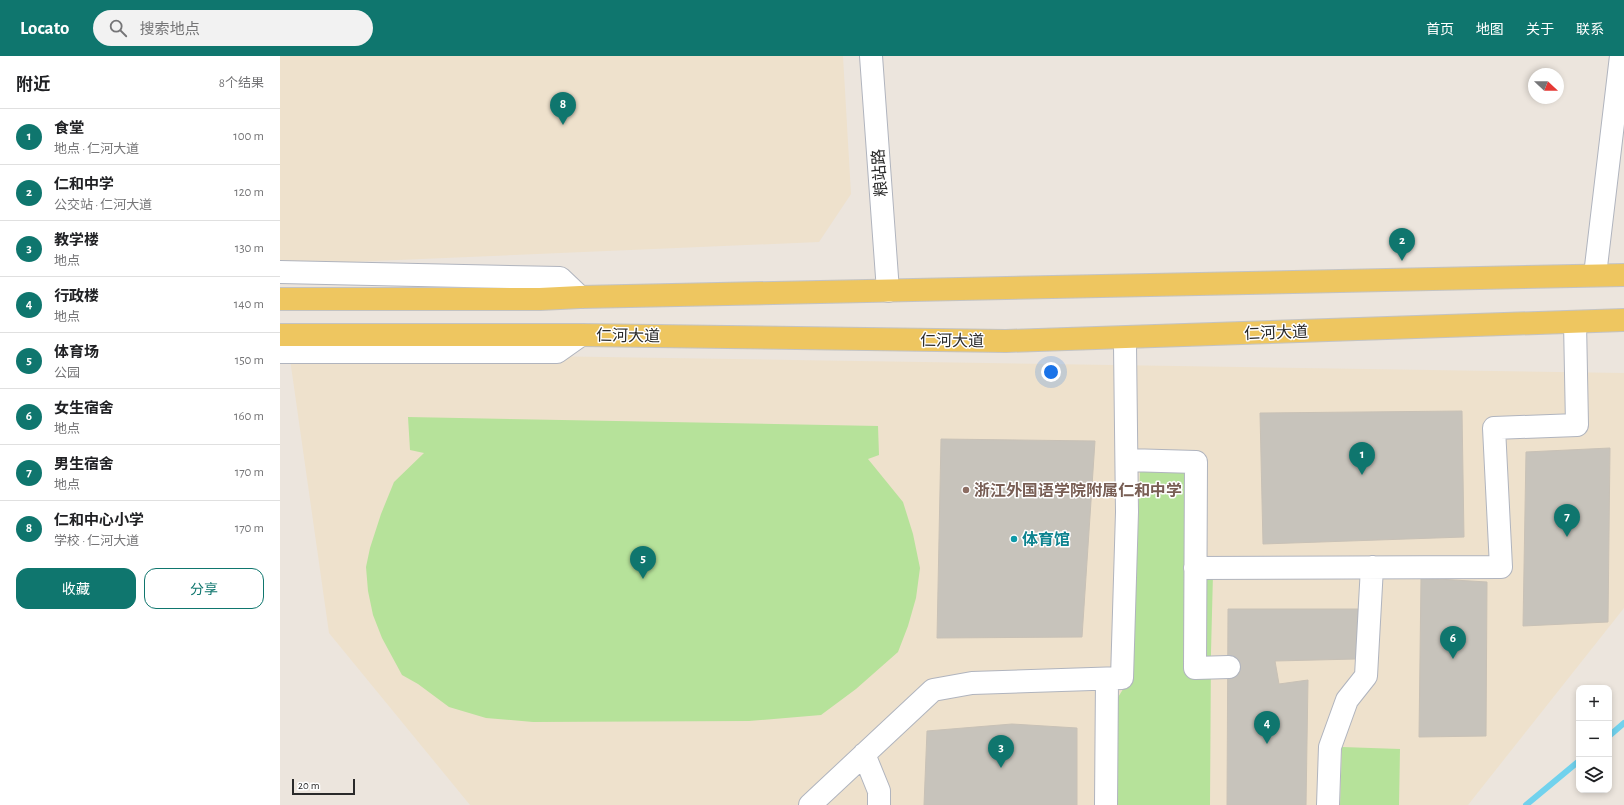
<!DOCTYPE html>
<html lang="zh">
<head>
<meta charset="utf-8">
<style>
  body { margin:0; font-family:"Alegreya Sans","Noto Sans SC",sans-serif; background:#f2f2f2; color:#202124 }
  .controls { position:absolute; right:12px; bottom:12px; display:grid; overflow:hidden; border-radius:8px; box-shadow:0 2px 6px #0003 }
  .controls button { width:36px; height:36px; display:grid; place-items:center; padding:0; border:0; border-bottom:1px solid #e0e0e0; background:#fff; color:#202124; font:20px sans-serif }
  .compass { position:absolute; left:1248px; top:12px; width:36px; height:36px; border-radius:50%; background:#fff; box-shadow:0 2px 6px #0003; rotate:112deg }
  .scale { position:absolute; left:12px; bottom:10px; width:63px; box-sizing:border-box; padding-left:4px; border:2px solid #2a2a2a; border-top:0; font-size:11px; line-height:14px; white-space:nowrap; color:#2a2a2a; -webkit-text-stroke:3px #fff; paint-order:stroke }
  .you { position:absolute; left:771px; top:316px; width:14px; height:14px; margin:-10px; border:3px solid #fff; border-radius:50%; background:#1a73e8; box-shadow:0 0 0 6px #1a73e833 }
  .badge { display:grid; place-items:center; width:26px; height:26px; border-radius:50%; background:#0f766e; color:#fff; font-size:13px; font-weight:700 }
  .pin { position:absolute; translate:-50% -33px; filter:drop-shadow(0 1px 2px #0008) }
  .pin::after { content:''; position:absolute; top:21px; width:14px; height:12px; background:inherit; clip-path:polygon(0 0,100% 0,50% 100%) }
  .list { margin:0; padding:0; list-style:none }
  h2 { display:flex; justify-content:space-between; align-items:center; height:52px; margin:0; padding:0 16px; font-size:17px }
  h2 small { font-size:13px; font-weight:400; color:#757577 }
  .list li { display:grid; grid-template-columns:26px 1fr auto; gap:12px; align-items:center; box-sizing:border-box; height:56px; padding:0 16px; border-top:1px solid #e0e0e0 }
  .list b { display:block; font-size:15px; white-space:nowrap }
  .list p { margin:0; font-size:13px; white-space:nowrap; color:#757577 }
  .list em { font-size:13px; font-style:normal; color:#757577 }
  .actions { display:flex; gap:8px; padding:12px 16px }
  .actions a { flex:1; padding:9px 0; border:1px solid #0f766e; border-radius:12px; text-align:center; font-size:14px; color:#0f766e }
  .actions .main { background:#0f766e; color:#fff }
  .icon { flex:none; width:22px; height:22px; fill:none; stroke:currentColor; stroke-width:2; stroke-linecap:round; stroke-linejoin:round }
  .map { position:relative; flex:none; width:1344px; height:749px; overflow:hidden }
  header { display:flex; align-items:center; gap:24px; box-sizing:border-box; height:56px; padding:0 20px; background:#0f766e; color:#fff }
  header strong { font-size:19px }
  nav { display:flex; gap:22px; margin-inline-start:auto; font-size:14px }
  .search { width:280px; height:36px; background:#f2f2f2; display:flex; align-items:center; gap:10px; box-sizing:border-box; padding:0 14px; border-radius:22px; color:#757577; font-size:15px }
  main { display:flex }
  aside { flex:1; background:#fff }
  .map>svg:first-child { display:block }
  .education { fill:#eee1cc }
  .green { fill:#b6e29a }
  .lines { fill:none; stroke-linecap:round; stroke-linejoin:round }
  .stream { stroke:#71d2ed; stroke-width:6 }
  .building { fill:#c7c3bb; stroke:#c8c1b6 }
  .minor-casing { stroke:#b0b4be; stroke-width:24 }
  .major-casing { stroke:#c3c3c3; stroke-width:24 }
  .minor { stroke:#fff; stroke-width:22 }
  .major { stroke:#eec660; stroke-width:22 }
  .education-dot { fill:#8d6e63; stroke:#fff; stroke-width:1.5 }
  .culture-dot { fill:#0f9aa8; stroke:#fff; stroke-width:1.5 }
  .labels { text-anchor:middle; stroke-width:3; stroke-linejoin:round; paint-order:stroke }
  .street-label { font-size:16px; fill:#2a2a2a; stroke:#fff }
  .education-label { font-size:16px; font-weight:bold; fill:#785e54; stroke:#fff; text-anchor:start }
  .culture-label { font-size:16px; font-weight:bold; fill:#0d838f; stroke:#fff; text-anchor:start }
</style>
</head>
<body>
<header>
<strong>Locato</strong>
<div class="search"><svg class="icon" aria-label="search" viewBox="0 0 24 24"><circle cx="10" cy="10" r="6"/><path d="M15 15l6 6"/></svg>搜索地点</div>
<nav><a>首页</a><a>地图</a><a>关于</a><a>联系</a></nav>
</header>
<main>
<aside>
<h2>附近<small>8个结果</small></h2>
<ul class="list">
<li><span class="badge">1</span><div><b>食堂</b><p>地点 · 仁河大道</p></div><em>100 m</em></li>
<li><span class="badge">2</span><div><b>仁和中学</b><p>公交站 · 仁河大道</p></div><em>120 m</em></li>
<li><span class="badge">3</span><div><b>教学楼</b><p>地点</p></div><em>130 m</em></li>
<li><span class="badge">4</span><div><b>行政楼</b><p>地点</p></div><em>140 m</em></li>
<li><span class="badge">5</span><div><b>体育场</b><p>公园</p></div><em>150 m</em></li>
<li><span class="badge">6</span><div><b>女生宿舍</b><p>地点</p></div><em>160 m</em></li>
<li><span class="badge">7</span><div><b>男生宿舍</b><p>地点</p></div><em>170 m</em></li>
<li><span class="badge">8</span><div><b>仁和中心小学</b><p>学校 · 仁河大道</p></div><em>170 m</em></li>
</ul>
<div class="actions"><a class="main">收藏</a><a>分享</a></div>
</aside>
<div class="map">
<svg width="1344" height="749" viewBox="0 0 1344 749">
  <rect width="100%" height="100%" fill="#ece5dd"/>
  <path class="education" d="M 0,0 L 563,0 L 571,138 L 539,186 L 0,209 Z
    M 9,296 L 1344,317 L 1344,552 L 1188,749 L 190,749 L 49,577 Z"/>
  <path class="green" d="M 128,361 L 598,370 L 599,399 L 588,403 L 623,446 L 633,478 L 640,512 L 636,542 L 628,570 L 618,596 L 576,633 L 541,659 L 469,665 L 253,666 L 206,662 L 169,651 L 138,628 L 122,619 L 102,582 L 93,559 L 88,535 L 86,511 L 90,492 L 101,458 L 114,426 L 144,397 L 130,394 Z
    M 860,415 L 908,415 L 906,516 L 933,518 L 931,596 L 930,749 L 832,749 L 832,651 L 853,617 Z
    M 1062,691 L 1120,693 L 1119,749 L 1060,749 Z"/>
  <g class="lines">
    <path class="stream" d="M 1329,680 L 1344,667
      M 1246,749 L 1299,705"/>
  </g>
  <path class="building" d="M 1182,355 L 1184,481 L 983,488 L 980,357 Z
    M 661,383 L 815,385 L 802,581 L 657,582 Z
    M 1330,392 L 1328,566 L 1243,570 L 1246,396 Z
    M 1141,522 L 1207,526 L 1206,680 L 1139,681 Z
    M 948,553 L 1078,553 L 1076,603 L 995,605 L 999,628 L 1028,624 L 1026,749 L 947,749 Z
    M 732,668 L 797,672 L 797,749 L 644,749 L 647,675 Z"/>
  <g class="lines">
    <defs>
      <path id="minor" d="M 591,0 L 608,235
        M 0,216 L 280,222 L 300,241
        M 1315,219 L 1341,0
        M 0,296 L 277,296 L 301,279
        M 847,404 L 916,406 L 915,612 L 949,611
        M 915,512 L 1221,511 L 1214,372 L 1297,369 L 1295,266
        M 584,698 L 599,735 L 599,749
        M 530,749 L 653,634 L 692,627 L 842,622 L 847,456 L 845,289
        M 826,749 L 827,623
        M 1048,749 L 1050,691 L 1067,644 L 1086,620 L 1092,511"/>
      <path id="major" d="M 0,243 L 260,243 L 300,241 L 1344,219
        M 0,279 L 301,279 L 726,285 L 1344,264"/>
    </defs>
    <use href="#minor" class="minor-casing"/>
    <use href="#major" class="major-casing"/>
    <use href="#minor" class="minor"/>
    <use href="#major" class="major"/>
  </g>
  <circle class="education-dot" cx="686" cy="434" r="4"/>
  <circle class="culture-dot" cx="734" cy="483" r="4"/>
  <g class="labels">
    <g class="street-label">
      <text transform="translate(599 117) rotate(-94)" y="6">粮站路</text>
      <text transform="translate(996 276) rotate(-2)" y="6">仁河大道</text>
      <text transform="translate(348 279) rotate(1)" y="6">仁河大道</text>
      <text transform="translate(672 284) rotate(1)" y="6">仁河大道</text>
    </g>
    <g class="education-label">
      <text x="694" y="440">浙江外国语学院附属仁和中学</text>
    </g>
    <g class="culture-label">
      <text x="742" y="489">体育馆</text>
    </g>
  </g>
</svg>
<div class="controls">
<button>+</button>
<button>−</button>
<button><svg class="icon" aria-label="layers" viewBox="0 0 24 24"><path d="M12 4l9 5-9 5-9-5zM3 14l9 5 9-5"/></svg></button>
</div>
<svg class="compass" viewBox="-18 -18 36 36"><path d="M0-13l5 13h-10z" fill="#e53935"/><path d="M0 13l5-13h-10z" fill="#757577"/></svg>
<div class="scale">20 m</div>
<div class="you"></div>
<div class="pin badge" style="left:1082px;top:419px">1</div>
<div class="pin badge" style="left:1122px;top:205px">2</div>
<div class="pin badge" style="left:721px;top:712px">3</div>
<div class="pin badge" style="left:987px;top:688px">4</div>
<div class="pin badge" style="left:363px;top:523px">5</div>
<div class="pin badge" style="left:1173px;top:603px">6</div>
<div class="pin badge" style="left:1287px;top:481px">7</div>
<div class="pin badge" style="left:283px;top:69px">8</div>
</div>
</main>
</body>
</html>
